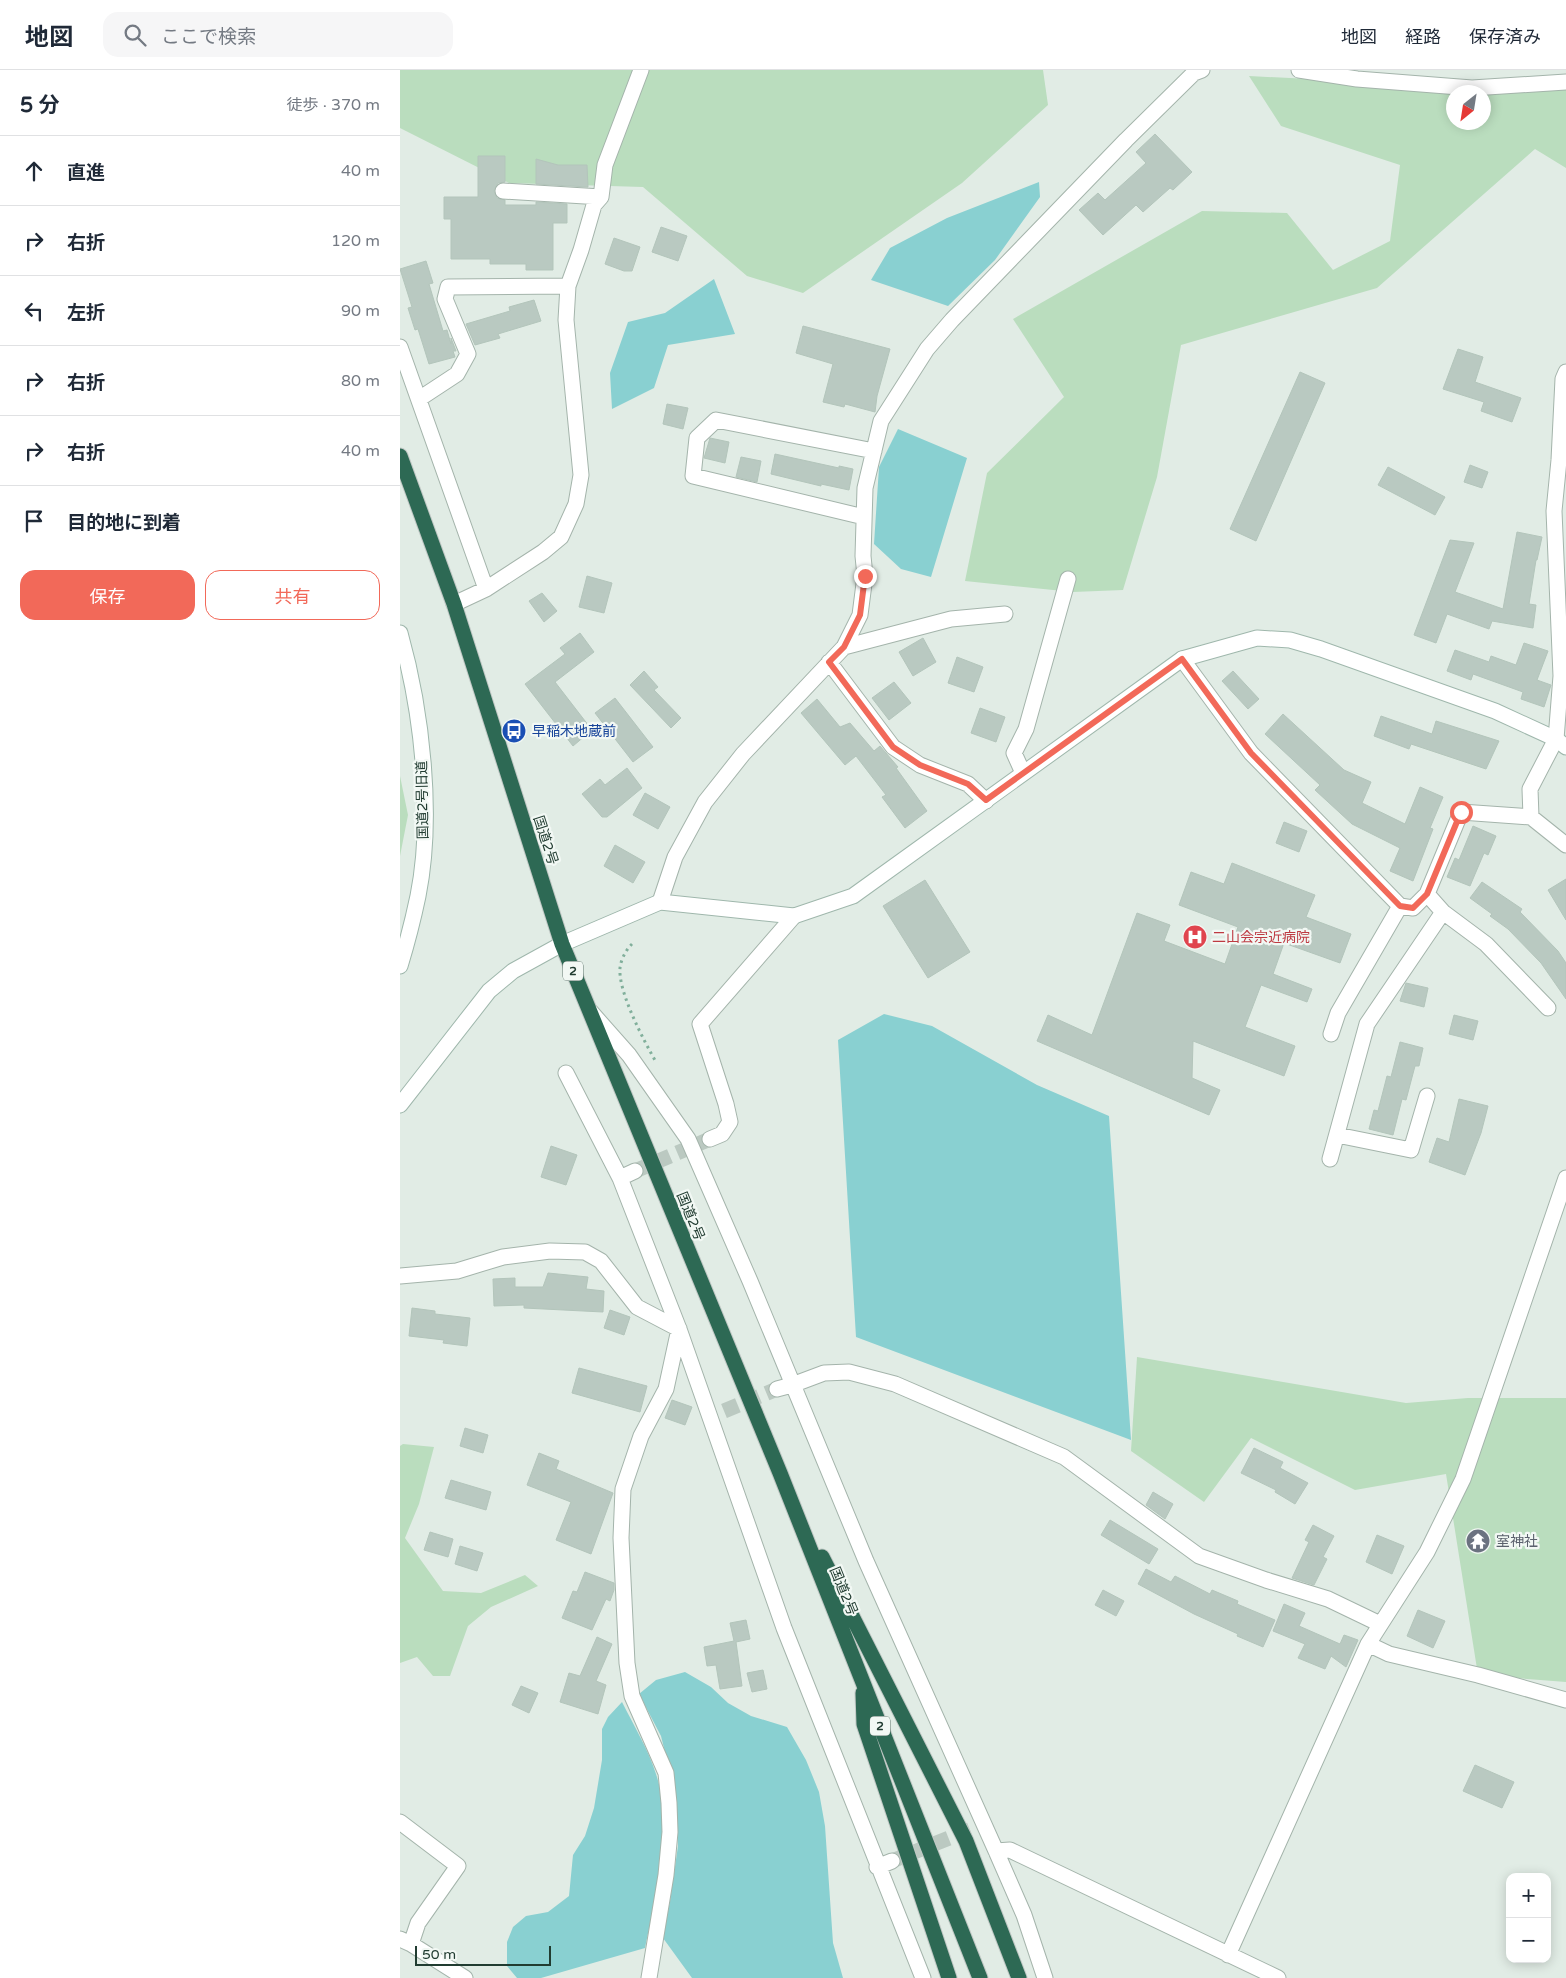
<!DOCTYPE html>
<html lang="ja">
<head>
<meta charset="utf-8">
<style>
  body { margin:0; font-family:"Varela Round","Noto Sans JP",sans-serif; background:#f6f6f7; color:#1f2937 }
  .controls { position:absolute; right:15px; bottom:15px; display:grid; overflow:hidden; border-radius:10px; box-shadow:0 2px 12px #0003 }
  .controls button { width:45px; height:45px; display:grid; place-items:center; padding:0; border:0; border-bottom:1px solid #e0e1e3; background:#fff; color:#1f2937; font:25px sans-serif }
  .compass { position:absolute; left:1046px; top:15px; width:45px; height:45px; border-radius:50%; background:#fff; box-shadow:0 2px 12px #0003; rotate:210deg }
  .scale { position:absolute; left:15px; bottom:12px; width:136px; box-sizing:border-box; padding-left:5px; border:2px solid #213c31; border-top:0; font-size:14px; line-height:18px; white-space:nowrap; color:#213c31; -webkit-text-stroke:4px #f2f8f4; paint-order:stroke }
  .stop { position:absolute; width:15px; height:15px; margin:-11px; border:4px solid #f26959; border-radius:50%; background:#fff }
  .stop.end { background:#f26959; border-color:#fff; box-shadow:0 1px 5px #0008 }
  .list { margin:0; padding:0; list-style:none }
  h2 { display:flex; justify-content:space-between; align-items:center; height:65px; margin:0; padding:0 20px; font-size:21px }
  h2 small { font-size:16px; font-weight:400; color:#747a83 }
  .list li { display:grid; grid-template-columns:32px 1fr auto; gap:15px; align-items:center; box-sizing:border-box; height:70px; padding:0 20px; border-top:1px solid #e0e1e3 }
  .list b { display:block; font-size:19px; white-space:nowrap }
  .list em { font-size:16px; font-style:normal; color:#747a83 }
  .actions { display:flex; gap:10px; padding:15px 20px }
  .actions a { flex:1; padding:11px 0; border:1px solid #f26959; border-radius:15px; text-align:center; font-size:18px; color:#f26959 }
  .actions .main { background:#f26959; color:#fff }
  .icon { flex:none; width:28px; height:28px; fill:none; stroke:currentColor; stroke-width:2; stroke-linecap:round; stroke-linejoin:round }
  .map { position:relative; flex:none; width:1166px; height:1908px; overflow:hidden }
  header { display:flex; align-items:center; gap:30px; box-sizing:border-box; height:70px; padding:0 25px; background:#fff; border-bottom:1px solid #e0e1e3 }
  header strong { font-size:24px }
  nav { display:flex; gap:28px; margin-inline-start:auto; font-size:18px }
  .search { width:350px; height:45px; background:#f6f6f7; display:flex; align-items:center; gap:12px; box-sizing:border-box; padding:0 18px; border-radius:15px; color:#747a83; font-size:19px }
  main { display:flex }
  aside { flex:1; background:#fff }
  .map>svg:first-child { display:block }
  .green { fill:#baddbe; fill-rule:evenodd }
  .water { fill:#89d0d1 }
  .building { fill:#b9c9c1; stroke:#b3c5bb }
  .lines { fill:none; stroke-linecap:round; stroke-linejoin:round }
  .street-tunnel { stroke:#bbc9c1; stroke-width:15; stroke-dasharray:15 8; stroke-linecap:butt }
  .street-casing { stroke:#a4b4ab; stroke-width:17 }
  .secondary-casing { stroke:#9fb7ac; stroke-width:17 }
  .highway-casing { stroke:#c1c8c5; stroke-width:17 }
  .path { stroke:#81af9b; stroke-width:3; stroke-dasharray:2.5 4; stroke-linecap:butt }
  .street { stroke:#fff; stroke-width:15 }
  .secondary { stroke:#fff; stroke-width:15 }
  .highway { stroke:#2d6954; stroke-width:15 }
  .route { stroke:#f26959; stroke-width:6 }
  .labels { text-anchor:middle; stroke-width:4.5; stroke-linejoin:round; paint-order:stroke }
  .shield { fill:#f2f8f4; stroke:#60746c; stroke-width:1 }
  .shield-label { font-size:12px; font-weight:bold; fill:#213c31 }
  .transit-label { font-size:14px; fill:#164399; stroke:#f2f8f4; text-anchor:start }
  .street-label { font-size:14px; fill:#213c31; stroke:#f2f8f4 }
  .health-label { font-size:14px; fill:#be3a42; stroke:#f2f8f4; text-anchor:start }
  .worship-label { font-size:14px; fill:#5b616d; stroke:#f2f8f4; text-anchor:start }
</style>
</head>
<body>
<header>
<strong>地図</strong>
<div class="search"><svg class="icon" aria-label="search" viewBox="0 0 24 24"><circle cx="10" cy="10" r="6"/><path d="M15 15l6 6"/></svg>ここで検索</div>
<nav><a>地図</a><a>経路</a><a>保存済み</a></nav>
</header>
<main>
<aside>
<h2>5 分<small>徒歩 · 370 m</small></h2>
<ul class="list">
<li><svg class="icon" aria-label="ahead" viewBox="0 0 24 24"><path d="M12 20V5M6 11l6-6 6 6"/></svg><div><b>直進</b></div><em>40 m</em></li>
<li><svg class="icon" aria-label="right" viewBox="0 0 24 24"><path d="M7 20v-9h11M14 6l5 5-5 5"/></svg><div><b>右折</b></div><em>120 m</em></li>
<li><svg class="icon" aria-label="left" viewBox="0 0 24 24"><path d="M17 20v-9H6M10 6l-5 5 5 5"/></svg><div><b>左折</b></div><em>90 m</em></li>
<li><svg class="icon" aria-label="right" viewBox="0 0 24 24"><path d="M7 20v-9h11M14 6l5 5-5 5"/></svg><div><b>右折</b></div><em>80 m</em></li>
<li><svg class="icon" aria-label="right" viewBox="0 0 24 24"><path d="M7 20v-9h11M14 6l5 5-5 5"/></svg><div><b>右折</b></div><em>40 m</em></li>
<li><svg class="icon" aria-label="arrive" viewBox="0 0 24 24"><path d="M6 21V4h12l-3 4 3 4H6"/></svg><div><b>目的地に到着</b></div></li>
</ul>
<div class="actions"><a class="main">保存</a><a>共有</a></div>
</aside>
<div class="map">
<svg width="1166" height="1908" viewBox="0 0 1166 1908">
  <rect width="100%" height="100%" fill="#e1ece5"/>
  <path class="green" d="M 0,0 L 643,0 L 648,35 L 562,113 L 403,223 L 347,206 L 243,117 L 109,113 L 0,58 Z
    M 849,6 L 1011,14 L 1166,10 L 1166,98 L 1135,79 L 977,218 L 781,275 L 757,407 L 723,520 L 673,522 L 565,511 L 587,403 L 664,327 L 613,249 L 802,141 L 887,143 L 933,200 L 990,171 L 1000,95 L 881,56 ZM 1054,22 L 1084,22 L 1084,52 L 1054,52 Z
    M 0,706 L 8,745 L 0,786 Z
    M 737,1287 L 1006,1333 L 1068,1328 L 1166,1328 L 1166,1612 L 1078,1605 L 1046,1404 L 955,1420 L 851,1368 L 804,1432 L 731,1381 Z
    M 3,1374 L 34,1377 L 19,1434 L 5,1468 L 43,1521 L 81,1523 L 125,1505 L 138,1516 L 91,1537 L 68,1556 L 50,1606 L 33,1606 L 17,1587 L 0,1593 L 0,1376 Z"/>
  <path class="water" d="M 639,112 L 640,127 L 595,190 L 548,236 L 471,210 L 490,178 L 547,148 Z
    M 314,209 L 335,264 L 268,275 L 254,318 L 212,339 L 210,303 L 228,252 L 265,243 Z
    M 498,359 L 567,388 L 531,507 L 501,499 L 474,474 L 479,397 Z
    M 484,944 L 532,956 L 637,1015 L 709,1046 L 731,1370 L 456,1267 L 438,970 Z
    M 285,1602 L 311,1617 L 328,1633 L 351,1646 L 387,1657 L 406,1690 L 419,1722 L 425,1756 L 433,1873 L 443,1908 L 292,1908 L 263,1868 L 270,1831 L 278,1776 L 275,1722 L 261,1666 L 239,1624 L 256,1610 Z
    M 222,1632 C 234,1656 248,1679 256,1704 C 274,1758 256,1825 245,1878 L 141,1908 L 117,1908 L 107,1896 L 107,1872 L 113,1857 L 126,1846 L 148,1842 L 169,1826 L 173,1785 L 185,1766 L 194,1738 L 202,1690 L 202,1659 L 208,1647 Z"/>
  <path class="building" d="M 755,64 L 792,102 L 773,120 L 770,118 L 743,142 L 736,135 L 703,165 L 679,140 L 698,123 L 705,130 L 746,93 L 736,82 Z
    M 78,86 L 105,86 L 105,112 L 98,113 L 94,121 L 97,128 L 105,130 L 105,135 L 136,135 L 136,132 L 167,134 L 167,153 L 153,153 L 153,200 L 126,200 L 126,194 L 90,194 L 90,189 L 51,189 L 51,149 L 44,149 L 44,127 L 78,127 Z
    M 136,89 L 158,95 L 187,95 L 188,117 L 136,114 Z
    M 261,157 L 287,166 L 278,191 L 252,182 Z
    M 214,168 L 240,177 L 232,201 L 224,201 L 205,194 Z
    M 26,191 L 33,213 L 29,214 L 43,261 L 47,260 L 51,274 L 51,268 L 56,281 L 53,281 L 55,287 L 29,294 L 18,259 L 15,260 L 8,238 L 12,237 L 0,199 Z
    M 134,230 L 141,251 L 98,264 L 100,268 L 75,275 L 66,254 L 110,241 L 109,237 Z
    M 403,256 L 490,279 L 477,326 L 475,342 L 445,334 L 444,337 L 423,332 L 433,294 L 396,283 Z
    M 1058,279 L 1083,287 L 1075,312 L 1121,328 L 1112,352 L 1081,341 L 1084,332 L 1043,319 Z
    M 900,302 L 925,313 L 856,471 L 830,459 Z
    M 267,334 L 288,338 L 283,359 L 263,354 Z
    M 310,368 L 329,372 L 325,393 L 304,388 Z
    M 375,384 L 439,398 L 439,396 L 453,399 L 449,420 L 421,414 L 421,416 L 371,404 Z
    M 341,387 L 361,391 L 357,412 L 336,407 Z
    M 1070,395 L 1088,402 L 1082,418 L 1064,412 Z
    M 988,397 L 1045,427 L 1035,445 L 978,415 Z
    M 1117,462 L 1142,467 L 1137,490 L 1136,490 L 1129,534 L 1136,535 L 1133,558 L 1092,551 L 1089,559 L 1047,544 L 1036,573 L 1014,565 L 1050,470 L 1074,473 L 1055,522 L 1103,539 Z
    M 187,506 L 212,513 L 204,543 L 179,537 Z
    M 142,523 L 157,541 L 144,552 L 129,531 Z
    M 180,563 L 194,582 L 155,612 L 192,660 L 173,676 L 125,614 L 165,584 L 160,578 Z
    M 523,568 L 536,592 L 513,606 L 499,582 Z
    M 1124,573 L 1148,581 L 1137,610 L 1151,615 L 1144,637 L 1121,629 L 1123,622 L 1073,604 L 1071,610 L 1047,601 L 1055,580 L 1089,592 L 1091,586 L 1116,595 Z
    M 557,587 L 583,597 L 574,622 L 548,613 Z
    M 244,601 L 258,617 L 254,620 L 281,648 L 271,658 L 230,615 Z
    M 833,601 L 859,629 L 848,639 L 822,611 Z
    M 494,612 L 511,633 L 489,650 L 472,628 Z
    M 215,628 L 253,677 L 233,692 L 195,643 Z
    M 417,629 L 440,657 L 450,653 L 474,681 L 480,676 L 498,697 L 496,698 L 527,741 L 505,758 L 482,727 L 486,725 L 456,686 L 445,695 L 401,643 Z
    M 580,638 L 605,647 L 596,672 L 571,663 Z
    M 883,644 L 944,700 L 971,712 L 962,733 L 1005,754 L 1020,717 L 1043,727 L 1030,758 L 1033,759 L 1013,811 L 990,801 L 1000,778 L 952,754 L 915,720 L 920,715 L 865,664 Z
    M 981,646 L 1032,664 L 1036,651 L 1099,671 L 1086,699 L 1011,674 L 1009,679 L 974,666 Z
    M 227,698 L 242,718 L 207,747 L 202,747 L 182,724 L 200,709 L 205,715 Z
    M 245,723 L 270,737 L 258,759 L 233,745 Z
    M 884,752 L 907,761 L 899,782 L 876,773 Z
    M 1073,756 L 1096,766 L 1088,785 L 1084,783 L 1070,816 L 1047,807 L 1055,788 L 1059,790 Z
    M 215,775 L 245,792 L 233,813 L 204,796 Z
    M 832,793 L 915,825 L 906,847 L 951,864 L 940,893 L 884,873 L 873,904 L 912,919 L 907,932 L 861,915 L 845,957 L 895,976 L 884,1006 L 793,971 L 792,1008 L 820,1020 L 809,1045 L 637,971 L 648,945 L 692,965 L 737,843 L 770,855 L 764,871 L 825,894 L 838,857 L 779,835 L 791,802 L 824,814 Z
    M 1166,809 L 1166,850 L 1148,820 Z
    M 525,810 L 570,882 L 528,908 L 483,836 Z
    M 1082,812 L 1122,839 L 1120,842 L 1158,881 L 1166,893 L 1166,929 L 1141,893 L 1108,859 L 1090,846 L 1092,844 L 1070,828 Z
    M 1006,913 L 1028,918 L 1024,937 L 1000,931 Z
    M 1054,945 L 1078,951 L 1073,970 L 1049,964 Z
    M 1000,972 L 1023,978 L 1019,996 L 1015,996 L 1006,1030 L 1002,1029 L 993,1065 L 969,1059 L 974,1040 L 978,1041 L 987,1006 L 991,1007 Z
    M 1059,1029 L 1088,1036 L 1081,1063 L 1065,1105 L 1029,1092 L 1037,1068 L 1049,1072 Z
    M 151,1076 L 177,1085 L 166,1115 L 141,1107 Z
    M 148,1203 L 188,1207 L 186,1219 L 204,1221 L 203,1242 L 124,1238 L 124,1235 L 94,1236 L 93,1209 L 115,1208 L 115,1217 L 143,1217 Z
    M 12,1238 L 35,1241 L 35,1244 L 70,1248 L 67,1276 L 43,1273 L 44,1270 L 9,1266 Z
    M 210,1240 L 230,1247 L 224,1265 L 204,1258 Z
    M 179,1298 L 247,1316 L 240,1342 L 172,1323 Z
    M 272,1330 L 292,1337 L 285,1355 L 265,1348 Z
    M 65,1358 L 88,1365 L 83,1383 L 60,1376 Z
    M 854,1378 L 883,1392 L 880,1398 L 908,1413 L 895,1434 L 875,1422 L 876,1420 L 841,1403 Z
    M 139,1383 L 159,1391 L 156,1399 L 213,1423 L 191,1484 L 156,1470 L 171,1432 L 127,1415 Z
    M 51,1410 L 91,1422 L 86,1440 L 45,1428 Z
    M 753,1422 L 773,1434 L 765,1449 L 746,1435 Z
    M 710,1450 L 758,1479 L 749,1494 L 701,1465 Z
    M 913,1455 L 934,1466 L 923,1487 L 927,1489 L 914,1515 L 892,1508 L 909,1472 L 905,1470 Z
    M 30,1462 L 53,1469 L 48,1487 L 24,1480 Z
    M 977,1465 L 1004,1476 L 992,1504 L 966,1492 Z
    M 60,1476 L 83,1483 L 77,1501 L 55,1494 Z
    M 746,1499 L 771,1512 L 775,1506 L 810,1524 L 812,1520 L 838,1531 L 837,1534 L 875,1550 L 863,1577 L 837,1566 L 838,1564 L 794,1544 L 738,1514 Z
    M 185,1502 L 214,1513 L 214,1520 L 210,1531 L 206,1529 L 192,1560 L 162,1548 L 173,1521 L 177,1522 Z
    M 703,1520 L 724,1531 L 716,1546 L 695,1535 Z
    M 884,1534 L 905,1543 L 899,1556 L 940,1574 L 944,1565 L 958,1570 L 946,1597 L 931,1586 L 925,1599 L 898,1588 L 905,1574 L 873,1561 Z
    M 1018,1540 L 1045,1551 L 1033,1578 L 1007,1566 Z
    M 346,1550 L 350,1569 L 336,1572 L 342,1616 L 320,1619 L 316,1595 L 307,1596 L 304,1577 L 334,1571 L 330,1553 Z
    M 197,1567 L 212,1574 L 196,1611 L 206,1615 L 198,1644 L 160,1632 L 169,1603 L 180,1606 Z
    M 363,1600 L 367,1619 L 352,1622 L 347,1603 Z
    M 121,1616 L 138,1623 L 129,1643 L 112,1635 Z
    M 1075,1695 L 1114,1712 L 1102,1738 L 1063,1721 Z"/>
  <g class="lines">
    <path class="street-tunnel" d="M 235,1101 L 310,1069
      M 324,1341 L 377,1319
      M 492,1791 L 574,1758"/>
    <defs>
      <path id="street" d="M 899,0 L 957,9 L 1072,18 L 1166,12
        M 103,121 L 201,127
        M 0,277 L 86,519
        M 19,329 L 57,304 L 68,284 L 45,229 L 48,217 L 168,216
        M 464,447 L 293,406 L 297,368 L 316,350 L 474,381
        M 54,534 L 86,519 L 143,482 L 161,467 L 176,434 L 181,405 L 166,250 L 168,216 L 181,180 L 194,135 L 201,127 L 205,95 L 241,0
        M 444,577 L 551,549 L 605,544
        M 782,589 L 851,683 L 1000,836 L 1013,838 L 1027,824 L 1043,842 L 1086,874 L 1148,938
        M 429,592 L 493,677 L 520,695 L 568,714 L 586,731
        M 623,703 L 614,683 L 626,659 L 668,509
        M 1131,747 L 1130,719 L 1156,669 L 1161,606 L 1154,441 L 1159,390 L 1163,309 L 1166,302
        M 1027,824 L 1061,742 L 1131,747 L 1166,775
        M 260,832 L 275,787 L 305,732 L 343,684 L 444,577 L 460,545 L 465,506 L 463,486 L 465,418 L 481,351 L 527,279 L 552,250 L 726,70 L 794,3 L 802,0
        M 191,942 L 229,985 L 288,1069 L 350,1211 L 466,1491 L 596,1781 L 624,1845 L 645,1908
        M 931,964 L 938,943 L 1000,836
        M 166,1003 L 220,1108
        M 937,1065 L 1011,1080 L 1027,1026
        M 310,1069 L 322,1064 L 330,1052 L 326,1034 L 300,954 L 394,846
        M 930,1089 L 967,954 L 1043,842
        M 235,1101 L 220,1108 L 279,1259 L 384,1558 L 523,1908
        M 0,1206 L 57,1201 L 103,1187 L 150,1181 L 185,1182 L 201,1191 L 237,1237 L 279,1259 L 266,1319 L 241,1366 L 223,1419 L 221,1468 L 227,1593 L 232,1626 L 266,1703 L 269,1733 L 270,1762 L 266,1805 L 249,1908
        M 377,1319 L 392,1315 L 424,1303 L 449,1302 L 495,1314 L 664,1387 L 799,1486 L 866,1510 L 928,1529 L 980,1554
        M 968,1574 L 989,1584 L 1078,1605 L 1166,1630
        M 0,1752 L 58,1796 L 18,1853 L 11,1874
        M 596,1781 L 610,1780 L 878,1908
        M 477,1797 L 492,1791
        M 0,1869 L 11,1874 L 65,1908
        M 828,1885 L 968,1574 L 1027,1482 L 1063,1409 L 1166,1108"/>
      <path id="secondary" d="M 0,563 C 22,641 34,746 18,826 C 13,850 7,873 0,896
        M 0,1035 L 89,921 L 113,901 L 162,874 L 260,832 L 394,846 L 453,826 L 782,589 L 857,568 L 890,570 L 921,579 L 1095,641 L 1156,669 L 1166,677"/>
      <path id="highway" d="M 0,386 L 54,534 L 162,874 L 380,1403 L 580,1908
        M 422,1487 L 566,1771 L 619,1908
        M 463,1623 L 464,1654 L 549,1908"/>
    </defs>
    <use href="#street" class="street-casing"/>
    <use href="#secondary" class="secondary-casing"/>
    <use href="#highway" class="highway-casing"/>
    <path class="path" d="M 232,874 C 226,880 221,889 220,898 C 218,922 244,971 256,992"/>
    <use href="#street" class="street"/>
    <use href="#secondary" class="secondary"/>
    <use href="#highway" class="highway"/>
  </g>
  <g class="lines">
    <path class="route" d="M 465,506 L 460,545 L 444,577 L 429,592 L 493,677 L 520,695 L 568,714 L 586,730 L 782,589 L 851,683 L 1000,836 L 1013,838 L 1027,824 L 1061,742"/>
  </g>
  <defs>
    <symbol id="bus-disc" viewBox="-11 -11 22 22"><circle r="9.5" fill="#1a4fb4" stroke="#f2f8f4"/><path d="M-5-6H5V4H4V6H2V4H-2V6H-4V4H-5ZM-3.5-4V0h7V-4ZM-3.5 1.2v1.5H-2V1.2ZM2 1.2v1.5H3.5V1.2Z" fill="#fff"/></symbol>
    <symbol id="hospital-disc" viewBox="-11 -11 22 22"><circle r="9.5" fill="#e0444e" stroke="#f2f8f4"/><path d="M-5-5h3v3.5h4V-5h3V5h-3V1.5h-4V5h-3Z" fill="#fff"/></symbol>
    <symbol id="temple-disc" viewBox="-11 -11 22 22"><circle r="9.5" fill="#6b7280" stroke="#f2f8f4"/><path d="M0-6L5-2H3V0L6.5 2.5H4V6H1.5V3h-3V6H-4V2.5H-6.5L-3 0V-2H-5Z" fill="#fff"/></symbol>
  </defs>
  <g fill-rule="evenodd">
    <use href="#bus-disc" x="100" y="647" width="28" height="28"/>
    <use href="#hospital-disc" x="781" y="853" width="28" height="28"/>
    <use href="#temple-disc" x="1064" y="1457" width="28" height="28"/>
  </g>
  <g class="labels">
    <g class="shield">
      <rect x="163" y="891.5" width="20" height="19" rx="4"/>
      <rect x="470" y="1646.5" width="20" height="19" rx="4"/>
    </g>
    <g class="shield-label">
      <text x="173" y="905">2</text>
      <text x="480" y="1660">2</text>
    </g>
    <g class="transit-label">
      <text x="132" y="666">早稲木地蔵前</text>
    </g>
    <g class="street-label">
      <text transform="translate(22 730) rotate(-91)" y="5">国道2号旧道</text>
      <text transform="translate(146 770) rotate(72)" y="5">国道2号</text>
      <text transform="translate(291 1146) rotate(68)" y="5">国道2号</text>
      <text transform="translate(444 1521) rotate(68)" y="5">国道2号</text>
    </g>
    <g class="health-label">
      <text x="812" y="872">二山会宗近病院</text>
    </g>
    <g class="worship-label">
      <text x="1096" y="1476">室神社</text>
    </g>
  </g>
</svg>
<div class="controls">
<button>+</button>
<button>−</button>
</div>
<svg class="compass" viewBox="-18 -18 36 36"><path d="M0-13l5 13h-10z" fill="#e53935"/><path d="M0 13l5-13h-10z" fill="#747a83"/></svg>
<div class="scale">50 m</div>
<div class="stop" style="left:1061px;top:742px"></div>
<div class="stop end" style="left:465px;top:506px"></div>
</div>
</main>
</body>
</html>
